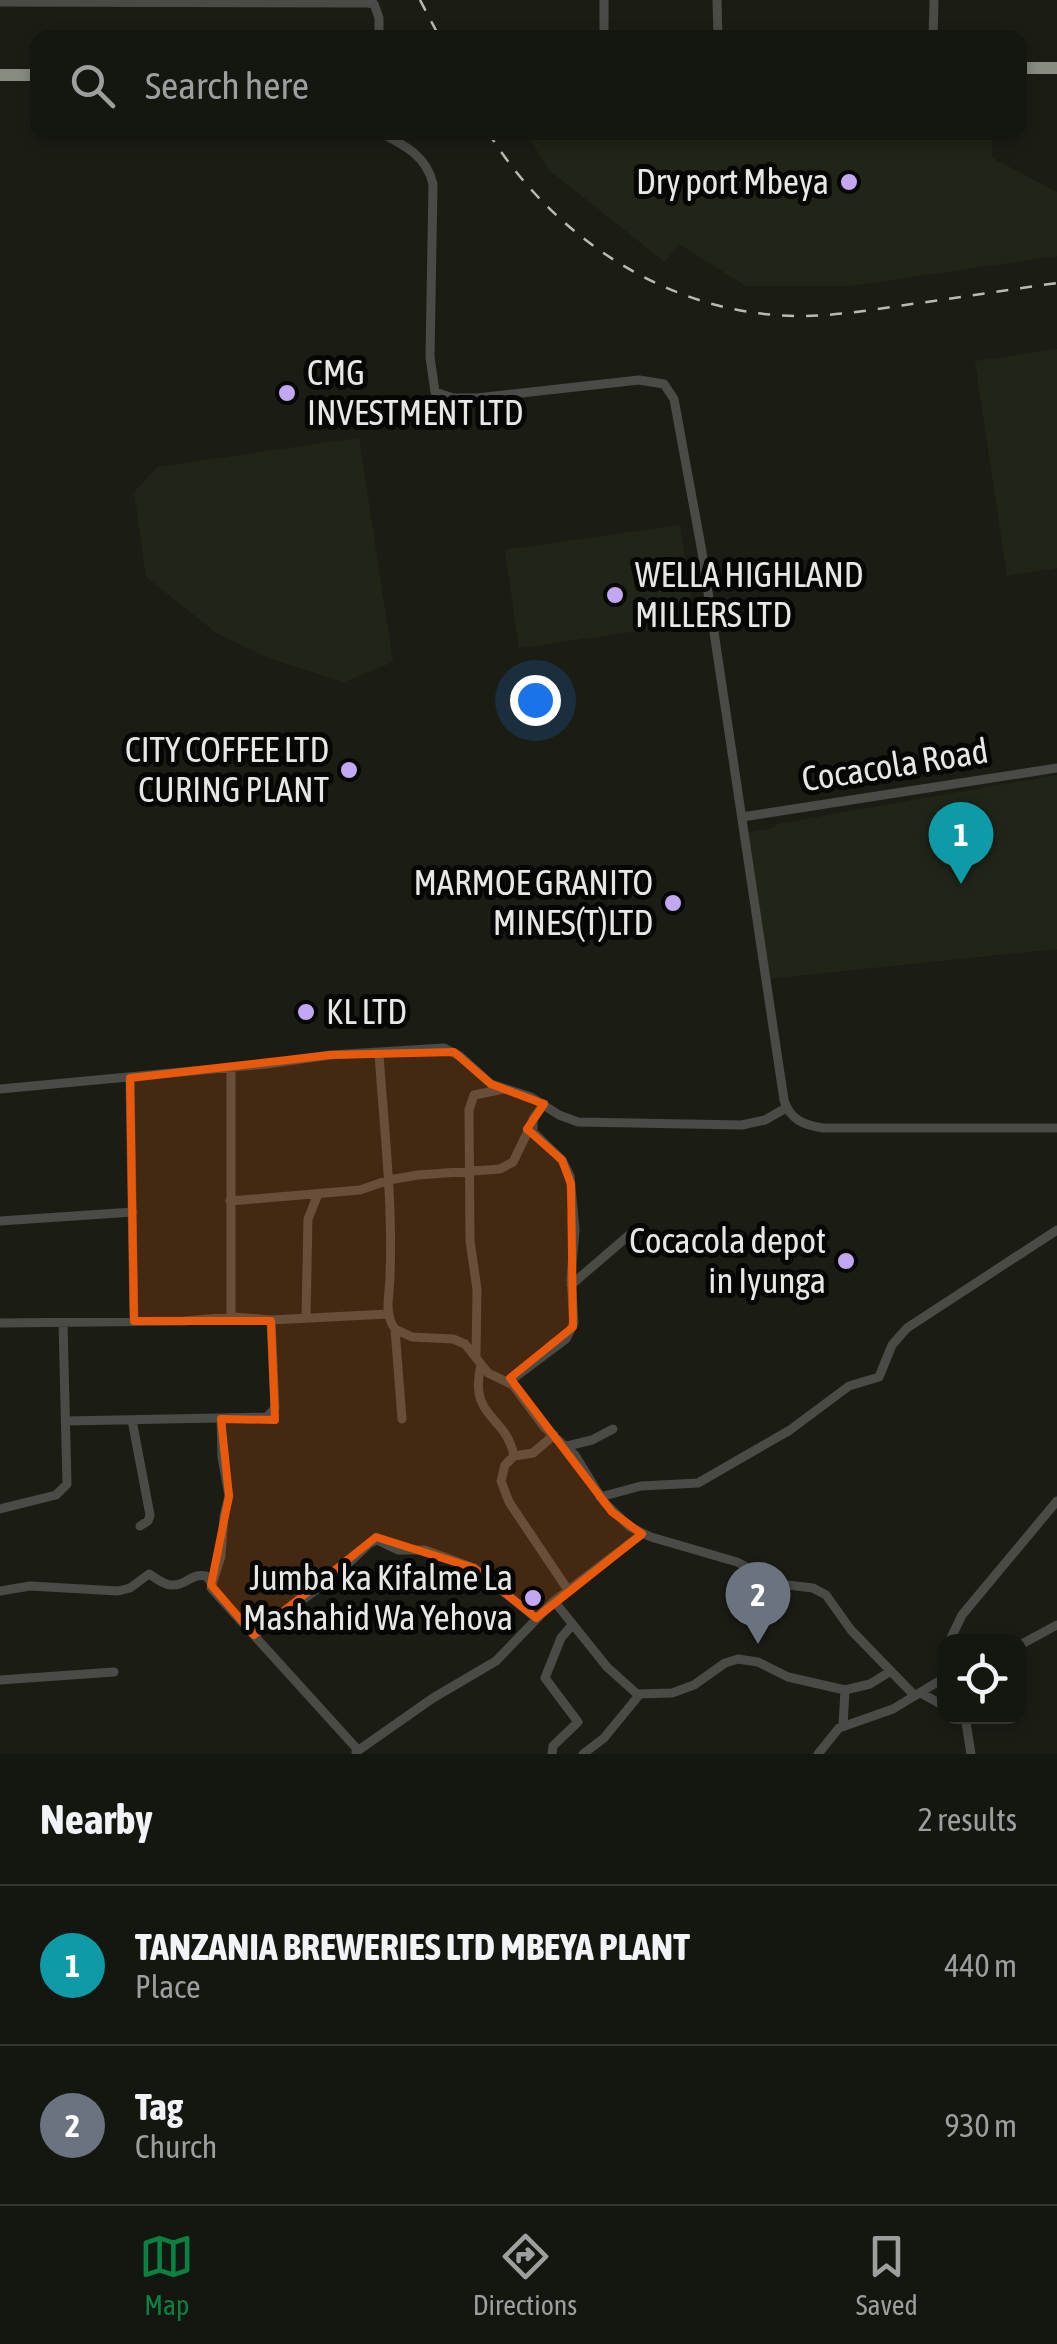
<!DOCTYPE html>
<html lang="en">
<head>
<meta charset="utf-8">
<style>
  body { margin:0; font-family:"Asap Condensed",sans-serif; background:#1d1f19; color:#f1f3f6 }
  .controls { position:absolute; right:30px; bottom:30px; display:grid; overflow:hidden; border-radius:20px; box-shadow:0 5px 15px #0003 }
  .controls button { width:90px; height:90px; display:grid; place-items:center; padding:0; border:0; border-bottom:2px solid #333530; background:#141610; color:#f1f3f6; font:50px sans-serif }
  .you { position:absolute; left:535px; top:700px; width:35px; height:35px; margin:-25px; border:8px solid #fff; border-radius:50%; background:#1a73e8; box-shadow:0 0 0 15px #1a73e833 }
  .badge { display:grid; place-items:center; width:65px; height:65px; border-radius:50%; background:#0b8043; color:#fff; font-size:32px; font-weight:700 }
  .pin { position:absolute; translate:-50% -82px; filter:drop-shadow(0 2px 5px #0008) }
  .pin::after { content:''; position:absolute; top:52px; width:35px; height:30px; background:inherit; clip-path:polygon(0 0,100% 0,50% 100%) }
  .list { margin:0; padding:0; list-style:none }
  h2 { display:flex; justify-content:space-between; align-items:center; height:130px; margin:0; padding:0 40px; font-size:42px }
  h2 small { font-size:32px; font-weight:400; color:#9d9f9f }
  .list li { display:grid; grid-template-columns:65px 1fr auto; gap:30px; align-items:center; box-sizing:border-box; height:160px; padding:0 40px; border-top:2px solid #333530 }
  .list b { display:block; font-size:38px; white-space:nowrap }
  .list p { margin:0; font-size:32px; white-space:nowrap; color:#9d9f9f }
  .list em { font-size:32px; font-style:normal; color:#9d9f9f }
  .icon { flex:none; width:55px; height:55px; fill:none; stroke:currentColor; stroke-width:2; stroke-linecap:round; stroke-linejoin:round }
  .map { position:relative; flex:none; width:1057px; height:1754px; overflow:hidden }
  .search { position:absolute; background:#141610; box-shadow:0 5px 15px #0003; left:30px; right:30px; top:30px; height:110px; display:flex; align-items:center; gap:25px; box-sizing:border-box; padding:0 35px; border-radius:20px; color:#9d9f9f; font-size:38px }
  .sheet { height:450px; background:#141610 }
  nav { display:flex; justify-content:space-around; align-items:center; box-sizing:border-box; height:140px; border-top:2px solid #333530; background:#141610; font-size:28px; color:#9d9f9f }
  nav a { display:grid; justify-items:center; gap:5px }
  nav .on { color:#0b8043 }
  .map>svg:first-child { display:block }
  .built { fill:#212517 }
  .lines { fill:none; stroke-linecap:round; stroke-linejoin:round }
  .minor { stroke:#4a4b47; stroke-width:9 }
  .highway { stroke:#898c81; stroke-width:12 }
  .rail { stroke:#b8bab4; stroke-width:2.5; stroke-dasharray:12 12; stroke-linecap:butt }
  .marked { fill:#e8590c; fill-opacity:0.2; stroke:#e8590c; stroke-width:8; stroke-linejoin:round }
  .poi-dot { fill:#c3a7f2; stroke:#060705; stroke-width:4 }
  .labels { text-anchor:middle; stroke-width:10; stroke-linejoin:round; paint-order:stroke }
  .poi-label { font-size:35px; fill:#e6e8e3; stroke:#060705; text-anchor:end }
  .street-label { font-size:35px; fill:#e6e8e3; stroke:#060705 }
</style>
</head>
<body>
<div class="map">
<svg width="1057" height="1754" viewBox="0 0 1057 1754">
  <rect width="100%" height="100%" fill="#1b1d15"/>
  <path class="built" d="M 910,133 L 910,137 L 952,137 L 952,133 L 992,133 L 992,158 L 1057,192 L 1057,256 L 850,286 L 746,286 L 679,244 L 665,262 L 549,170 L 526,133 Z
    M 1057,349 L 1057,568 L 1007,576 L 975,361 Z
    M 359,438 L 393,662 L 344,682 L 268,658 L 218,634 L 146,577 L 134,492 L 157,467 Z
    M 680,525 L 695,623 L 519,648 L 505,550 Z
    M 1057,775 L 1057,949 L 766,979 L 745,833 L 775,828 L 777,824 Z"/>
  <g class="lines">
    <path class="minor" d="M 604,0 L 604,38
      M 717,0 L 718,38
      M 0,2 L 368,3 L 374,4 L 379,18 L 379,38
      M 933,38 L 934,0
      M 379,132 C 404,145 426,155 433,184 L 430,357 L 435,392 L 453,398 L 477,398 L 639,380 L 664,384 L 674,399 L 702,552 L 784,1100 C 790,1120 804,1125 823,1128 L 1057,1128
      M 742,817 L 1057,768
      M 379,1054 C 384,1128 393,1202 390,1276 C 390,1295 383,1312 395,1329 L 412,1337 L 453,1339 L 465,1344 L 488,1373 L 513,1385 L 545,1428 L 575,1455 L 604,1502 L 630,1527 L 651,1537 L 737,1562 L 779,1584 L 813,1588 L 826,1595 L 851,1630 L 914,1695
      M 231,1068 L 231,1317
      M 130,1078 L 134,1321
      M 0,1089 L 267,1064 L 330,1055 L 444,1048 L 460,1056 L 491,1084 L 531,1097 L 559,1115 L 578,1122 L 742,1125 L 765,1120 L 786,1108
      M 230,1201 L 360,1190 L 389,1180 L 418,1175 L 500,1169 L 513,1162 L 532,1123
      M 0,1221 L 133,1212
      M 571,1285 L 635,1230
      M 306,1316 L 308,1219 L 318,1194
      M 0,1323 L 184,1321 L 234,1317 L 271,1320 L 388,1314
      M 395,1329 L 402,1419
      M 476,1355 L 477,1289 L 470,1241 L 469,1110 L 474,1095 L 504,1089
      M 481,1365 C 468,1419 506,1414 514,1456
      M 510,1381 L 566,1339 L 574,1323 L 571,1278 L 575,1230 L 570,1176 L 562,1160 L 533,1132 L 533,1119 L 544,1104
      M 221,1419 L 222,1457 L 229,1496 L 224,1516 L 221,1556 L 211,1588 L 358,1750
      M 132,1420 L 150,1515 L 148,1521 L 140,1526
      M 66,1421 L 267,1417 L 275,1408 L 271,1320
      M 554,1435 L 533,1453 L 514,1456 L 505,1465 L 501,1481 L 509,1502 L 568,1590
      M 567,1446 L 592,1440 L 613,1429
      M 600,1497 L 641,1486 L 698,1483 L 790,1430 L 849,1386 L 879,1377 L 892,1345 L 907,1328 L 1057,1230
      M 0,1509 L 56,1495 L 67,1484 L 63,1323
      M 0,1591 L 30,1586 L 118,1591 L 130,1588 L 149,1574 C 156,1578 165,1586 173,1585 C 187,1585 191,1573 206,1576 L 211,1582
      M 554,1601 L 607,1667 L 637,1694 L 672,1693 L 694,1685 L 725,1663 L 738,1659 L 758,1662 L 788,1677 L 845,1690 L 870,1684 L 891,1671
      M 254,1635 L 335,1576 L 370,1543 L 377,1540 L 398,1550 L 425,1550 L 474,1568 L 536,1618
      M 949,1642 L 962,1615 L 1057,1501
      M 1020,1645 L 1057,1625
      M 0,1680 L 114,1672
      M 921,1693 L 944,1706
      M 965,1716 L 971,1754
      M 843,1726 L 845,1690
      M 356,1752 L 433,1698 L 496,1661 L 554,1601 L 642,1534
      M 552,1754 L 553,1746 L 578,1722 L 545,1678 L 561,1638 L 572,1625
      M 583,1754 L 604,1738 L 640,1694
      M 818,1754 L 839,1728 L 893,1709 L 944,1678"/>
    <path class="highway" d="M 1020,68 L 1057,68
      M 0,75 L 38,75"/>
    <path class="rail" d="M 420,0 L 440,38
      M 488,132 C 550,232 657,306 775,315 C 818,319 863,311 905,305 C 956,298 1006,290 1057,283"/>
  </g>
  <path class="marked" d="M 454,1052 L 491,1084 L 544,1104 L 527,1129 L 562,1160 L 571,1184 L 573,1327 L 510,1378 L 612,1512 L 642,1534 L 536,1618 L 474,1568 L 376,1537 L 254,1635 L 211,1585 L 229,1496 L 221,1419 L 275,1420 L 271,1321 L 134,1321 L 130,1078 L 330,1055 Z"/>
  <g class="poi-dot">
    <circle cx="849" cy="182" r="10"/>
    <circle cx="287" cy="393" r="10"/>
    <circle cx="615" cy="595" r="10"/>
    <circle cx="349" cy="770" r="10"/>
    <circle cx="673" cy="903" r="10"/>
    <circle cx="306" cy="1012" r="10"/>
    <circle cx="846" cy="1261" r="10"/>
    <circle cx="533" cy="1598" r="10"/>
  </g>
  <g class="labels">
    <g class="poi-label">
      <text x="829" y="194">Dry port Mbeya</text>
      <text x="307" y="385" text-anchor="start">CMG<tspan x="307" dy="40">INVESTMENT LTD</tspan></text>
      <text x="635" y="587" text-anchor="start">WELLA HIGHLAND<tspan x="635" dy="40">MILLERS LTD</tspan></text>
      <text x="329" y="762">CITY COFFEE LTD<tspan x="329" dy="40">CURING PLANT</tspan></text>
      <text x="653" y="895">MARMOE GRANITO<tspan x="653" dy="40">MINES(T)LTD</tspan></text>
      <text x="326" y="1024" text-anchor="start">KL LTD</text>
      <text x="826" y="1253">Cocacola depot<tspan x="826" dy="40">in Iyunga</tspan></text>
      <text x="513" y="1590">Jumba ka Kifalme La<tspan x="513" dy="40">Mashahid Wa Yehova</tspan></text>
    </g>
    <g class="street-label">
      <text transform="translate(895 765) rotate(-9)" y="12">Cocacola Road</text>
    </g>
  </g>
</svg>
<div class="controls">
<button><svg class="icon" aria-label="locate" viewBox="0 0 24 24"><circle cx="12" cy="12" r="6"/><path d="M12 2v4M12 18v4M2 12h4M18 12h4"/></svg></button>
</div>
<div class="you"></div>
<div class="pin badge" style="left:961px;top:884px;background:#0f9aa8">1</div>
<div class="pin badge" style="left:758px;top:1644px;background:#6b7280">2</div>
<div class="search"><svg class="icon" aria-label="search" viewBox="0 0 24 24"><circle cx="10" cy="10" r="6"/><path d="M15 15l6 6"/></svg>Search here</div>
</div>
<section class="sheet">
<h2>Nearby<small>2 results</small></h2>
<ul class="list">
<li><span class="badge" style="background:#0f9aa8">1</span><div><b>TANZANIA BREWERIES LTD MBEYA PLANT</b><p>Place</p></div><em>440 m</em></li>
<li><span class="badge" style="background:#6b7280">2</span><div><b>Tag</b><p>Church</p></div><em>930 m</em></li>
</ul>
</section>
<nav>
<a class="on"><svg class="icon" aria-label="map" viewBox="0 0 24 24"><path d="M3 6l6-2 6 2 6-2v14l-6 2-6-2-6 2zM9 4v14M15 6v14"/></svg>Map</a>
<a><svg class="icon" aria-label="directions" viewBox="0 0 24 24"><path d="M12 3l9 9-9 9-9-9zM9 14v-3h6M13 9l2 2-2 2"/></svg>Directions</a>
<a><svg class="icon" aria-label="saved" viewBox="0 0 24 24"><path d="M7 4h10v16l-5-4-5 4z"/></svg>Saved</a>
</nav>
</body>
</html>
